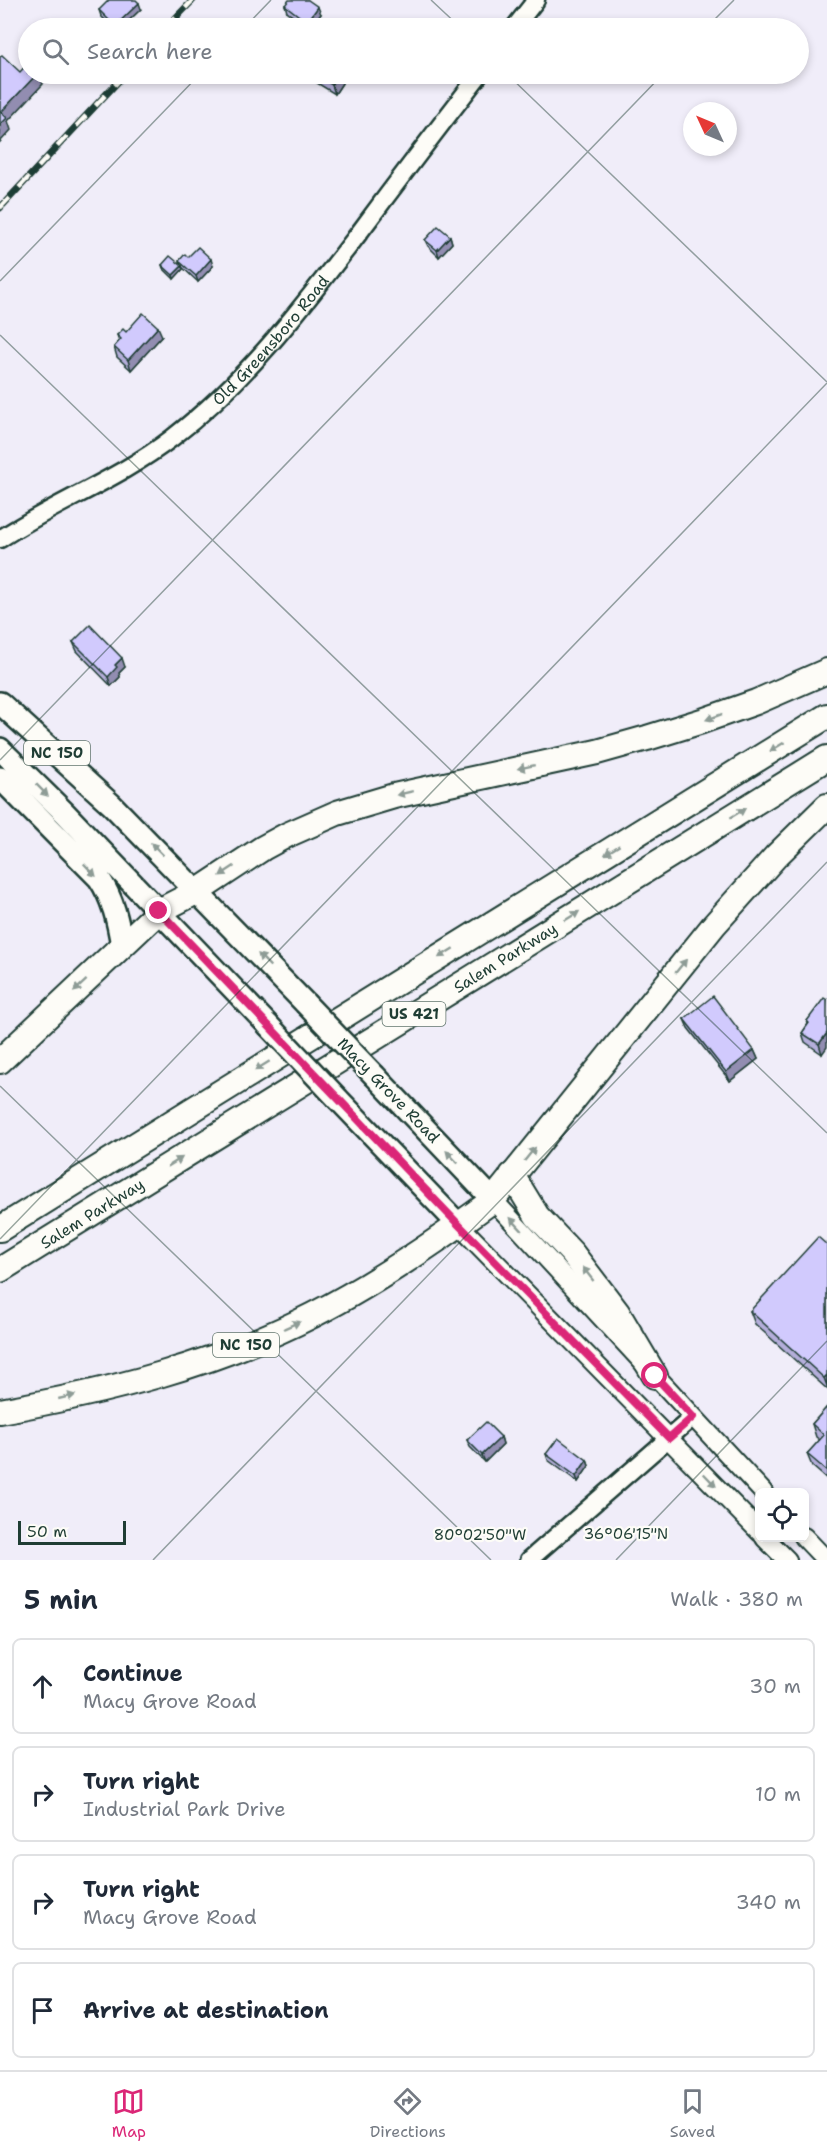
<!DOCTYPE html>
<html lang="en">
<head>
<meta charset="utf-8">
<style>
  body { margin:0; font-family:"Shantell Sans",sans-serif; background:#f6f6f7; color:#1f2937 }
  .controls { position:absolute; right:18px; bottom:18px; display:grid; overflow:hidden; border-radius:9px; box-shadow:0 3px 9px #0003 }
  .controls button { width:54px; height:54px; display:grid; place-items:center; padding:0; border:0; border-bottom:2px solid #e0e1e3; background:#fff; color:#1f2937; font:30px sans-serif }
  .compass { position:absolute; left:683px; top:102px; width:54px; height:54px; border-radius:50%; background:#fff; box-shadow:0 3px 9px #0003; rotate:314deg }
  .scale { position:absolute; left:18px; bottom:15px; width:108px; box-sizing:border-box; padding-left:6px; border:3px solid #1f3d34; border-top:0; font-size:16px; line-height:21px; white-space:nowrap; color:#1f3d34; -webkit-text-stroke:4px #fdfcf7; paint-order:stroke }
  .stop { position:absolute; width:18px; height:18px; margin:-14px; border:4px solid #db2777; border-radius:50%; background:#fff }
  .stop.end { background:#db2777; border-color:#fff; box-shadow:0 2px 6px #0008 }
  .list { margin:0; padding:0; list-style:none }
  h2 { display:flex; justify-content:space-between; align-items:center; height:78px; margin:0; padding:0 24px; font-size:26px }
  h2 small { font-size:20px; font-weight:400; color:#747a83 }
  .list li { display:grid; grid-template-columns:39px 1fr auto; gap:18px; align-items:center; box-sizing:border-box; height:96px; margin:0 12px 12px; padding:0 12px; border:2px solid #e0e1e3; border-radius:9px }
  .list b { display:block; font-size:22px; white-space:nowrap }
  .list p { margin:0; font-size:20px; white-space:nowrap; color:#747a83 }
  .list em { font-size:20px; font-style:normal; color:#747a83 }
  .icon { flex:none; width:33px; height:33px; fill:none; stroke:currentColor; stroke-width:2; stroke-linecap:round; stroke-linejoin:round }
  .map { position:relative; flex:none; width:827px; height:1560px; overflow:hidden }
  .search { position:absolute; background:#fff; box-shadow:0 3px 9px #0003; left:18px; right:18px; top:18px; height:66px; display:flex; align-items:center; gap:15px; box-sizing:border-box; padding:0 21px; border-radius:33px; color:#747a83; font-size:22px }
  .sheet { height:510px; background:#fff }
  nav { display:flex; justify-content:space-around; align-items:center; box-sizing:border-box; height:84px; border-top:2px solid #e0e1e3; background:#fff; font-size:16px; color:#747a83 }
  nav a { display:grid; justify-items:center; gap:3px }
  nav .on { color:#db2777 }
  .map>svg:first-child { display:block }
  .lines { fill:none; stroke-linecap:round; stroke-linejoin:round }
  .tertiary-casing { stroke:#1f3d34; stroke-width:21 }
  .secondary-casing { stroke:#1f3d34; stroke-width:22 }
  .primary-casing { stroke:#1f3d34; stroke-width:26 }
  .motorway-casing { stroke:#1f3d34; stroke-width:28 }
  .tertiary { stroke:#fdfcf7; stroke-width:16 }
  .secondary { stroke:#fdfcf7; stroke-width:18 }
  .primary { stroke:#fdfcf7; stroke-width:21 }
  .motorway { stroke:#fdfcf7; stroke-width:24 }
  .rail-casing { stroke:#1f3d34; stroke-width:7 }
  .rail { stroke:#fdfcf7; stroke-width:4.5; stroke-dasharray:14; stroke-linecap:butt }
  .primary-bridge-casing { stroke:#1f3d34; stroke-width:26; stroke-linecap:butt }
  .primary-bridge { stroke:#fdfcf7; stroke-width:21 }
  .wall { fill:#b4aeda; stroke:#1f3d34; stroke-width:1.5 }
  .shaded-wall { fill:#928db1; stroke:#1f3d34; stroke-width:1.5 }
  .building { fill:#d1cafd; stroke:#1f3d34; stroke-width:1.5 }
  .oneway { fill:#8e9c96 }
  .route { stroke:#db2777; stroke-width:8 }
  .ticks { fill:none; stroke:#1f3d34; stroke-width:1.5; stroke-opacity:0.45 }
  .labels { text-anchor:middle; stroke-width:4.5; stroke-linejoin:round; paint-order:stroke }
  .shield { fill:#fdfcf7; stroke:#62766e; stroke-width:1.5 }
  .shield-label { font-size:15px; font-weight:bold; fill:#1f3d34 }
  .street-label { font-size:16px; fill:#1f3d34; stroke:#fdfcf7 }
  .ticks-label { font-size:15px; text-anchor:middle; fill:#1f3d34; stroke:#fdfcf7; stroke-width:4.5; stroke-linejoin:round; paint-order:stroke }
</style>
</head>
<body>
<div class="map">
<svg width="827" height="1560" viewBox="0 0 827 1560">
  <rect width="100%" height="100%" fill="#f0edf9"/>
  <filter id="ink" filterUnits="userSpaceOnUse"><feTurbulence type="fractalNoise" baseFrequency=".0167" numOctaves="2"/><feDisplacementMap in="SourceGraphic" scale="12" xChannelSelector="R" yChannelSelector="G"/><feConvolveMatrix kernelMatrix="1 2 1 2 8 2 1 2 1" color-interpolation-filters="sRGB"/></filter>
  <g filter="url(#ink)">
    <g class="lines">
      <defs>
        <g id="tertiary">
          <path d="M 514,28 L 536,0"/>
          <path id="s1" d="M 0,539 C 56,502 119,479 172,438 C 246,381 300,310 356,237 C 397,182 438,128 480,74"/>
          <path d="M 529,1560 L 693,1417"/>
        </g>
        <path id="secondary" d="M 493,1200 L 763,1492
          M 459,1225 L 760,1532
          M 804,1537 L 826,1560
          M 765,1538 L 787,1560"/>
        <path id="primary" d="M 0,703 L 112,805 L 305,1003
          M 0,749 L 65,813 L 268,1025
          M 0,778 L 99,878 C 113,899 118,921 122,946
          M 375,1076 L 493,1200
          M 338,1099 L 459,1225"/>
        <g id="motorway">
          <path d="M 0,1061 L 159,911 L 198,891 L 263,848 L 287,835 L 337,813 L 394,796 L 597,752 L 647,738 L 702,721 L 756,702 L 827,671"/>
          <path d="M 512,1175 L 537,1216 L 572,1253 L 617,1312 L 655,1376"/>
          <path d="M 0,1229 L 827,716"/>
          <path id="s2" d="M 0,1270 L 827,758"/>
          <path d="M 0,1411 C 107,1392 215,1365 313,1315 C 376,1283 436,1242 493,1200 L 714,925 L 776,856 L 827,806"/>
        </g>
      </defs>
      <use href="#tertiary" class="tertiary-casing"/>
      <use href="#secondary" class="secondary-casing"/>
      <use href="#primary" class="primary-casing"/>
      <use href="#motorway" class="motorway-casing"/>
      <use href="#tertiary" class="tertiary"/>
      <use href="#secondary" class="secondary"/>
      <use href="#primary" class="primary"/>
      <use href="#motorway" class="motorway"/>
      <defs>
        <path id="rail" d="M 166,28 L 193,0
          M 0,208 L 125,74"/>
      </defs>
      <use href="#rail" class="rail-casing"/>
      <use href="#rail" class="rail"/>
      <defs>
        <path id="primary-bridge" d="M 305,1003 L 375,1076
          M 268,1025 L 338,1099"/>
      </defs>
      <use href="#primary-bridge" class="primary-bridge-casing"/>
      <use href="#primary-bridge" class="primary-bridge"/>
    </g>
    <path class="wall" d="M 285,5 L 321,14 L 310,28 L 287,12 Z
      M 141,9 L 121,28 L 113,28 L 101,16 L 99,10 Z
      M 314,74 L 348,74 L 335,94 L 317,83 Z
      M 450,236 L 452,243 L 439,257 L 428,246 L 425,240 Z
      M 188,257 L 213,266 L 198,282 L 182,267 L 183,269 L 174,279 L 163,268 L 162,265 L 181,265 L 179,261 Z
      M 126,332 L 162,336 L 131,370 L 117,357 L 114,347 L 119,341 L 117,335 Z
      M 73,642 L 125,667 L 119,673 L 120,677 L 111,686 L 77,651 Z
      M 827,1000 L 822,1054 L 805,1042 L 802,1033 L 808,1024 L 807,1021 Z
      M 684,1019 L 754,1050 L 758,1059 L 730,1081 L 688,1028 Z
      M 827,1245 L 827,1389 L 755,1324 L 750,1311 Z
      M 827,1407 L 827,1479 L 812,1466 L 807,1454 L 820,1440 L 816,1437 L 812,1424 Z
      M 501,1437 L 503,1444 L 485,1462 L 470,1447 L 467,1440 Z
      M 546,1454 L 587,1460 L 589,1466 L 578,1482 L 548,1460 Z"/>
    <path class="shaded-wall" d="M 139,3 L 141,9 L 121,28 L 116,28 L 115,26 Z
      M 318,7 L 321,14 L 309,28 L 307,22 Z
      M 37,74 L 39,74 L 43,84 L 8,121 L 11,130 L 0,142 L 1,112 Z
      M 338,74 L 348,74 L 335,94 L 332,85 Z
      M 450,236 L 452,243 L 439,257 L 437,250 Z
      M 211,259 L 213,266 L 198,282 L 196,276 Z
      M 182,266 L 183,269 L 174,279 L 173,275 Z
      M 158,327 L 162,336 L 131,370 L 128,360 Z
      M 122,658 L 125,667 L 119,673 L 120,677 L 111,686 L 108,677 L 115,665 Z
      M 827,1033 L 827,1047 L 822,1054 L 819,1044 Z
      M 754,1050 L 758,1059 L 730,1081 L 726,1072 Z
      M 827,1375 L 827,1386 L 824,1378 Z
      M 501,1437 L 503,1444 L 485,1462 L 482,1455 Z
      M 587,1460 L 589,1466 L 578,1482 L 576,1476 Z"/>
    <path class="building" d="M 109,0 L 136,0 L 139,3 L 115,26 L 99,10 Z
      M 289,0 L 308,0 L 318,7 L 307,22 L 285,5 Z
      M 2,55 L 20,72 L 28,63 L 28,74 L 37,74 L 1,112 L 7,118 L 0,125 L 0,57 Z
      M 314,74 L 338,74 L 332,85 Z
      M 438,226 L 450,236 L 437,250 L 425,240 Z
      M 198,247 L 211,259 L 196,276 L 179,261 L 185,254 L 188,257 Z
      M 170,256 L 182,266 L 173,275 L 162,265 Z
      M 143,313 L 158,327 L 128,360 L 114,347 L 121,339 L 117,335 L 123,329 L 126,332 Z
      M 90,625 L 122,658 L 115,665 L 117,667 L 108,677 L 73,642 Z
      M 713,996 L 754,1050 L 726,1072 L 684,1019 Z
      M 824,998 L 827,1000 L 827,1033 L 819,1044 L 802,1033 L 809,1023 L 807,1021 Z
      M 818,1237 L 827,1245 L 827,1375 L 824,1378 L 750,1311 Z
      M 827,1407 L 827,1471 L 807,1454 L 824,1435 L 812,1424 Z
      M 486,1422 L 501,1437 L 482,1455 L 467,1440 Z
      M 558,1438 L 587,1460 L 576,1476 L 546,1454 Z"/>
    <defs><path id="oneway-solid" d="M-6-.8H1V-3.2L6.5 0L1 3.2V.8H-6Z" transform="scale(1.5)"/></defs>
    <g class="oneway">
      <use href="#oneway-solid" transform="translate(714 717) rotate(160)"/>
      <use href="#oneway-solid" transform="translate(777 747) rotate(148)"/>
      <use href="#oneway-solid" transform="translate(526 767) rotate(168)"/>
      <use href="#oneway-solid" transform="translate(42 790) rotate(45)"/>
      <use href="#oneway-solid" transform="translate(405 793) rotate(167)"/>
      <use href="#oneway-solid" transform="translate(738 813) rotate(-32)"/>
      <use href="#oneway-solid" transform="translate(157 849) rotate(-135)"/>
      <use href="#oneway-solid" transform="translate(612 850) rotate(148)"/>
      <use href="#oneway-solid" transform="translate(90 870) rotate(46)"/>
      <use href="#oneway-solid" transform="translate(227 871) rotate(146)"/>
      <use href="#oneway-solid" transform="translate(572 916) rotate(-32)"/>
      <use href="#oneway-solid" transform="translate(446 953) rotate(148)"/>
      <use href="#oneway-solid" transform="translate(264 960) rotate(-134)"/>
      <use href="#oneway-solid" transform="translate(681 966) rotate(-51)"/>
      <use href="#oneway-solid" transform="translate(80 986) rotate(137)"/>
      <use href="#oneway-solid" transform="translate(262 1066) rotate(148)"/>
      <use href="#oneway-solid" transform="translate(530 1154) rotate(-51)"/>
      <use href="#oneway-solid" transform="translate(452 1157) rotate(-134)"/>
      <use href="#oneway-solid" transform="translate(175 1162) rotate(-32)"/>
      <use href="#oneway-solid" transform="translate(516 1224) rotate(-133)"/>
      <use href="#oneway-solid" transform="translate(588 1274) rotate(-128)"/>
      <use href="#oneway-solid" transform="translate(292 1325) rotate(-24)"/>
      <use href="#oneway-solid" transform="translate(67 1397) rotate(-13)"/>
      <use href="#oneway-solid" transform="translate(710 1480) rotate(46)"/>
    </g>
  </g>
  <g class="lines" filter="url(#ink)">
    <path class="route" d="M 159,911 L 459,1225 L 669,1438 L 693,1417 L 655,1376"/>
  </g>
  <path class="ticks" d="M 431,0 L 461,28M 244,28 L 271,0M 706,28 L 734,0M 507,74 L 827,382M 0,281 L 200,74M 0,335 L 827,1133M 0,760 L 663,74M 0,1086 L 491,1560M 0,1239 L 827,383M 153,1560 L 827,862M 616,1560 L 827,1341"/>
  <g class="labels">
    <g class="shield">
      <rect x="24" y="741" width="66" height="24" rx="4.5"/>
      <rect x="382.5" y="1002" width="63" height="24" rx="4.5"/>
      <rect x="213" y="1333" width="66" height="24" rx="4.5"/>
    </g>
    <g class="shield-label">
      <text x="57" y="758">NC 150</text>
      <text x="414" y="1019">US 421</text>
      <text x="246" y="1350">NC 150</text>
    </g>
    <g class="street-label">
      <text dy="6" stroke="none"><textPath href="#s1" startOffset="339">Old Greensboro Road</textPath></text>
      <text dy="6" stroke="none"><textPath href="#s2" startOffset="594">Salem Parkway</textPath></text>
      <text transform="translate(389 1090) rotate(46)" y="6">Macy Grove Road</text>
      <text dy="6" stroke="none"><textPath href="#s2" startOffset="108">Salem Parkway</textPath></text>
    </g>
  </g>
  <g class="ticks-label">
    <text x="626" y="1539">36°06'15"N</text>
    <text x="480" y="1540">80°02'50"W</text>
  </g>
</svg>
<div class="controls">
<button><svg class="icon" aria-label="locate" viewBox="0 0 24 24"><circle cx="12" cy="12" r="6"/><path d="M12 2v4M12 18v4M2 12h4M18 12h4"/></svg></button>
</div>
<svg class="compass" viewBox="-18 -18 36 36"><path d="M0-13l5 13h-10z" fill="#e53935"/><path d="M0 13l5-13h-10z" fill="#747a83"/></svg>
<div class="scale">50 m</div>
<div class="stop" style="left:655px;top:1376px"></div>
<div class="stop end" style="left:159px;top:911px"></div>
<div class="search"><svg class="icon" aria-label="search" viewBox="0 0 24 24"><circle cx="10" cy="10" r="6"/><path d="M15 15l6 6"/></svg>Search here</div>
</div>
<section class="sheet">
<h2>5 min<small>Walk · 380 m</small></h2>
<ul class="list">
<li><svg class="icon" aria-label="ahead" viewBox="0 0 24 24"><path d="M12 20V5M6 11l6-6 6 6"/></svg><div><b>Continue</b><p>Macy Grove Road</p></div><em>30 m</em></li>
<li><svg class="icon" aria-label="right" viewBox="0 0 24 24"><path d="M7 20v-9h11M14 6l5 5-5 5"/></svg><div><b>Turn right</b><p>Industrial Park Drive</p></div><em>10 m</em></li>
<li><svg class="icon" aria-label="right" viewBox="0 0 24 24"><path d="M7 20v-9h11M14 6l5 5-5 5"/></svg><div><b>Turn right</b><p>Macy Grove Road</p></div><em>340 m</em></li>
<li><svg class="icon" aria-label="arrive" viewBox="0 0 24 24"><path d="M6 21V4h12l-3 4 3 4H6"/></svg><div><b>Arrive at destination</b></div></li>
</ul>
</section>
<nav>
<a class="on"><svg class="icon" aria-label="map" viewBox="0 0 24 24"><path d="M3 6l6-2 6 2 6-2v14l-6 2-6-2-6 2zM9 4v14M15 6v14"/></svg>Map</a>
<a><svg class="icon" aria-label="directions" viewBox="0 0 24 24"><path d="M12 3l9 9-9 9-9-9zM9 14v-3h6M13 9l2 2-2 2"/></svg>Directions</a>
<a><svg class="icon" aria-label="saved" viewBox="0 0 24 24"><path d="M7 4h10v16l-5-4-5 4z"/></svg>Saved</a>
</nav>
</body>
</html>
